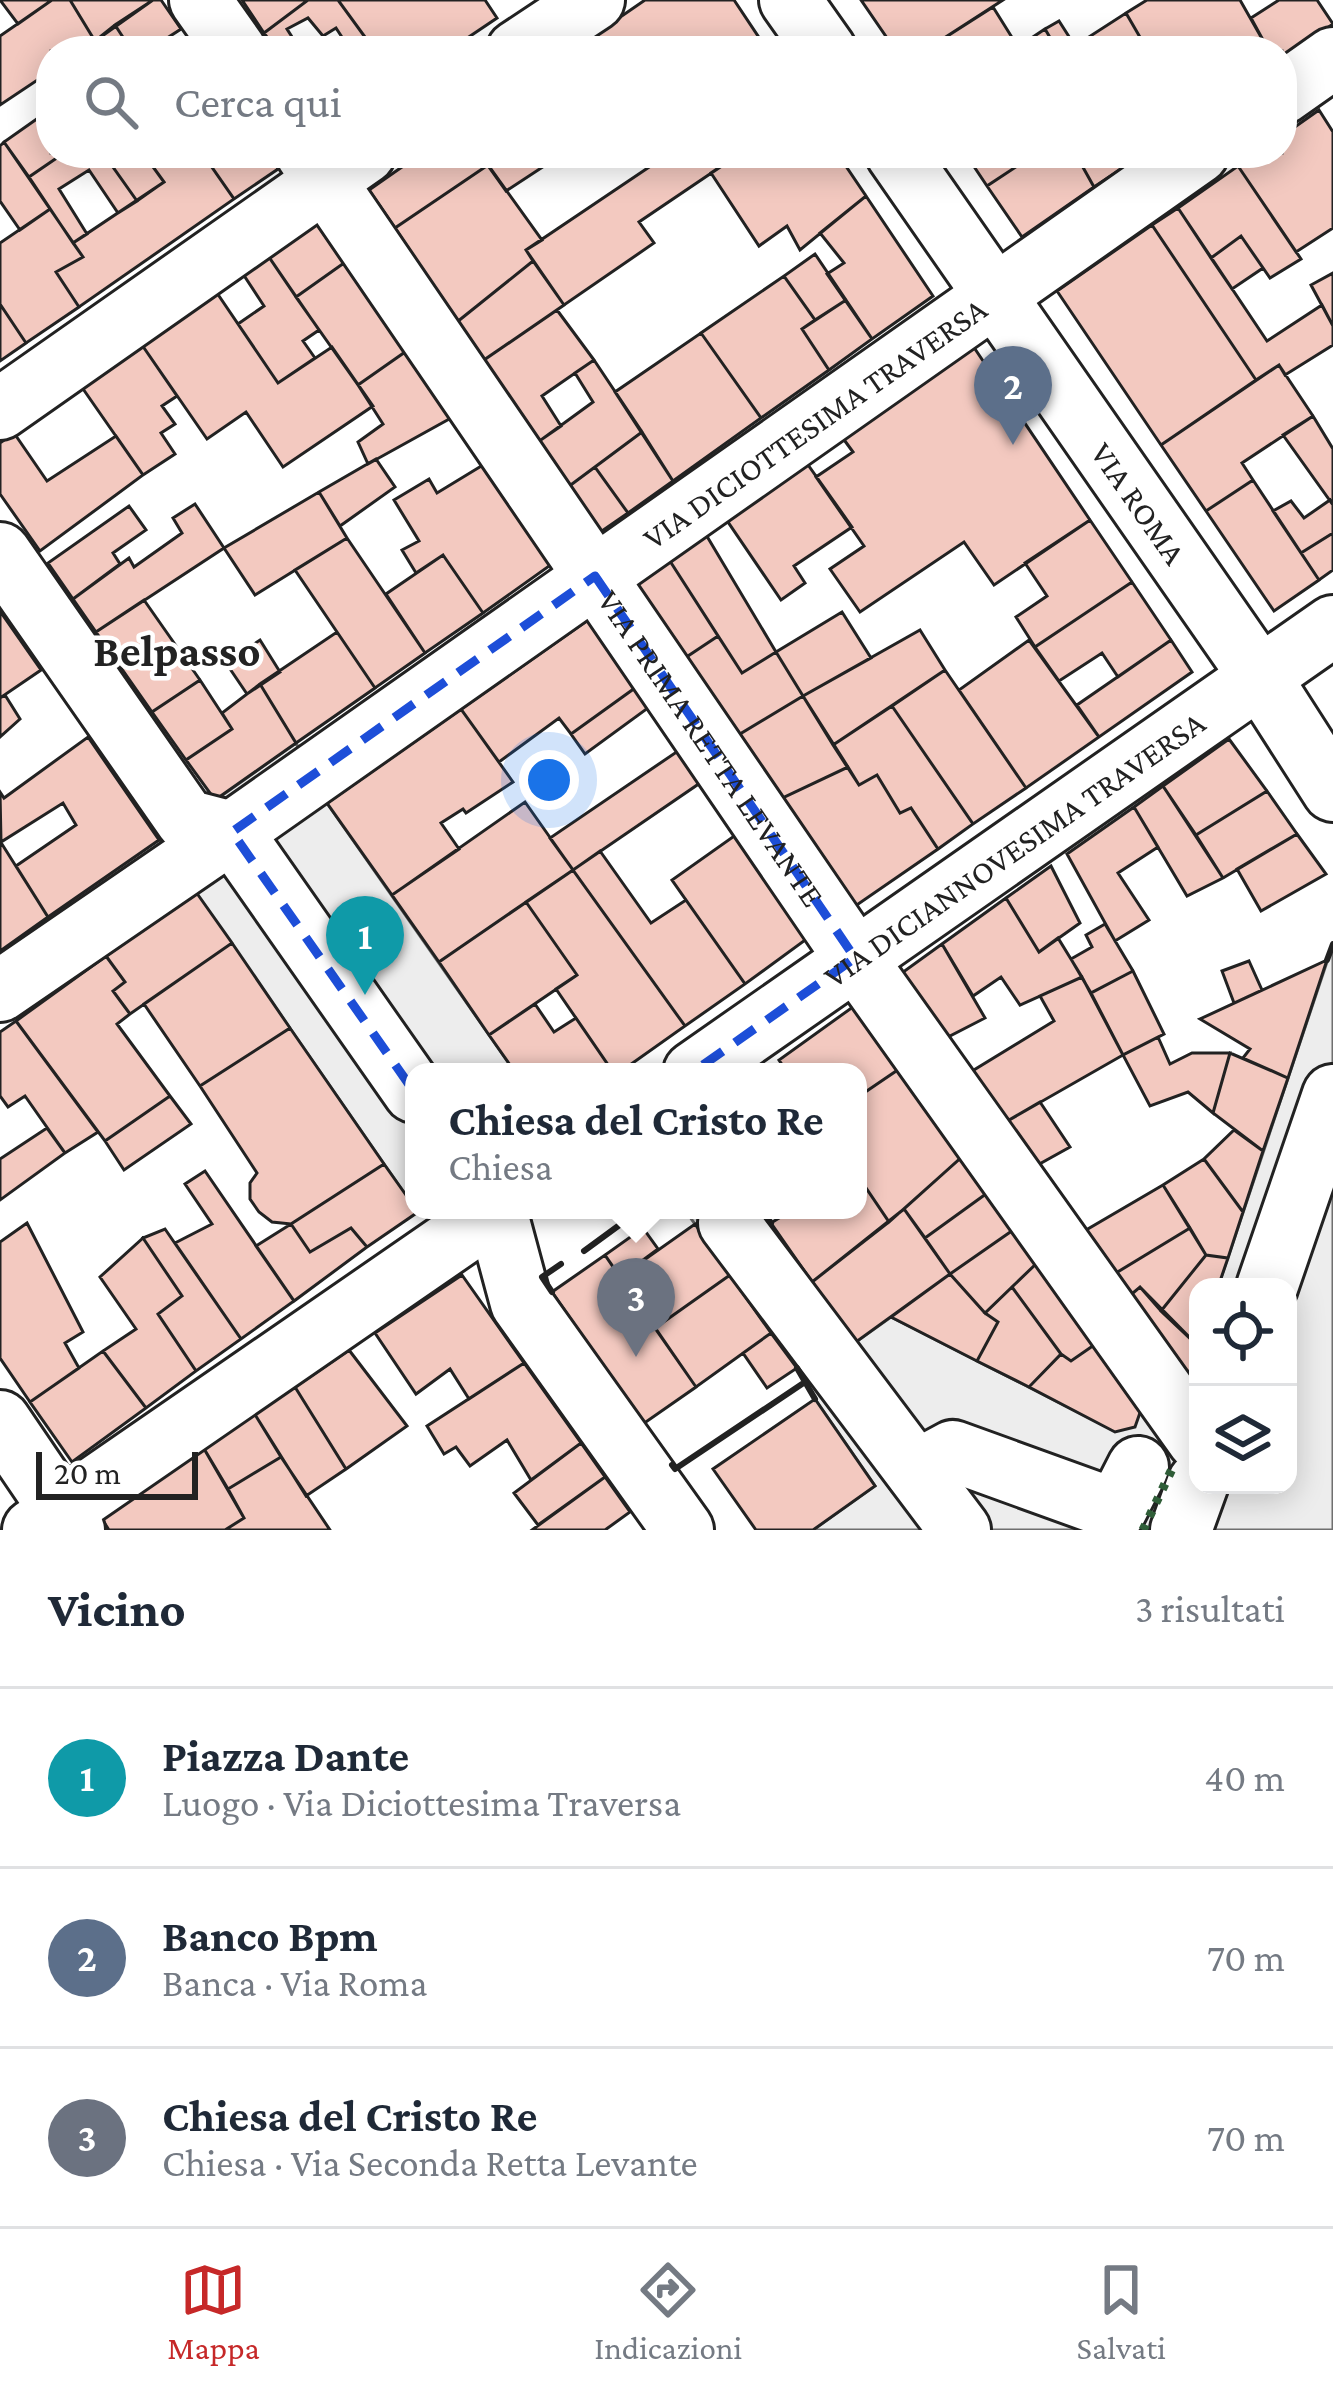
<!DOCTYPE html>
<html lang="it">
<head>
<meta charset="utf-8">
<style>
  body { margin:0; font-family:"Crimson Pro",serif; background:#f6f6f7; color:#1f2937 }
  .controls { position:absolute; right:36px; bottom:36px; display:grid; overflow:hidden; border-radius:24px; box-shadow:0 6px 30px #0003 }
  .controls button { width:108px; height:108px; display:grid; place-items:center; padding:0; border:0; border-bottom:3px solid #e0e1e3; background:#fff; color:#1f2937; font:60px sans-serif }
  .scale { position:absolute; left:36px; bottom:30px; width:162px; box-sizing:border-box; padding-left:12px; border:6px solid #222; border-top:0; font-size:33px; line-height:42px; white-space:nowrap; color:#222; -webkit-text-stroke:9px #fff; paint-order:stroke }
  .you { position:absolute; left:549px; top:780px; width:42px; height:42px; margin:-30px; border:9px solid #fff; border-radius:50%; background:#1a73e8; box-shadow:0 0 0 18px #1a73e833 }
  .badge { display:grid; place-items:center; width:78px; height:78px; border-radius:50%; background:#c62828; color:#fff; font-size:39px; font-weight:700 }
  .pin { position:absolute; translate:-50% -99px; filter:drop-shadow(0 3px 6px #0008) }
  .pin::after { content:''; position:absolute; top:63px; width:42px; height:36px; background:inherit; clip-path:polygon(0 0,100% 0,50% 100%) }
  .popup { position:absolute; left:405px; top:1063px; width:462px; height:156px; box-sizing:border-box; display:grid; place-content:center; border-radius:24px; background:#fff; filter:drop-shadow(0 3px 9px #0005); font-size:39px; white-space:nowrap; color:#747a83 }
  .popup b { font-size:45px; color:#1f2937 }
  .popup::after { content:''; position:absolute; left:50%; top:100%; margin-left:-24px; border:24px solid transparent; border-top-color:#fff }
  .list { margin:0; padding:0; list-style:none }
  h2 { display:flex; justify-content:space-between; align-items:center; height:156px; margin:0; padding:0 48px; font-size:51px }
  h2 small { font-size:39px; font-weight:400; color:#747a83 }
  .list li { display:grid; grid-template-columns:78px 1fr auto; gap:36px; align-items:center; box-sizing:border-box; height:180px; padding:0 48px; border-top:3px solid #e0e1e3 }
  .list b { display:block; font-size:45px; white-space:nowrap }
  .list p { margin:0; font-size:39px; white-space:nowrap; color:#747a83 }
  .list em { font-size:39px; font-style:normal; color:#747a83 }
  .icon { flex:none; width:66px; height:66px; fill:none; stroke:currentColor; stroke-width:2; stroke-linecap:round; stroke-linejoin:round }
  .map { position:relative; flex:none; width:1333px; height:1530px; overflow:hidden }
  .search { position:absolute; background:#fff; box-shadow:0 6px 30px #0003; left:36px; right:36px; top:36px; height:132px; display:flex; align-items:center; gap:30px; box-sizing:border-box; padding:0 42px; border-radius:48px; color:#747a83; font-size:45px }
  .sheet { height:696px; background:#fff }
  nav { display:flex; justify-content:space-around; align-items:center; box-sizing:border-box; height:168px; border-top:3px solid #e0e1e3; background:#fff; font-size:33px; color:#747a83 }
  nav a { display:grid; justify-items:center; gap:6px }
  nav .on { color:#c62828 }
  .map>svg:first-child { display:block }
  .parking { fill:#ededed; stroke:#6f6f6f; stroke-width:3 }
  .building { fill:#f3c9c0; stroke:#222; stroke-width:3 }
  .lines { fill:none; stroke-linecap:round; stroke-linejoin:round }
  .minor-casing { stroke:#222; stroke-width:66 }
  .minor { stroke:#fff; stroke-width:60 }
  .hedge { stroke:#2f5e38; stroke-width:9; stroke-dasharray:6 9; stroke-linecap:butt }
  .wall { stroke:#222; stroke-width:6 }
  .marked { fill:none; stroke:#1d4ed8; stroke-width:9; stroke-dasharray:24 15; stroke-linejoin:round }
  .labels { text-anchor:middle; stroke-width:9; stroke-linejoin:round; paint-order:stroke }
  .street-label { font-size:33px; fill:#222; stroke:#fff }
  .district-label { font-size:45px; font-weight:bold; fill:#222; stroke:#fff }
</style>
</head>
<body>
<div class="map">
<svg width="1333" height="1530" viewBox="0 0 1333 1530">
  <rect width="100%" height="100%" fill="#fff"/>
  <path class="parking" d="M 296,743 L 327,803 L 515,1072 L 414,1072 L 414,1207 L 159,840 Z
    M 1333,944 L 1333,1530 L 813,1530 L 875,1486 L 815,1399 L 797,1368 L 685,1210 L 761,1210 L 856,1342 L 891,1317 L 1115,1431 L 1142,1407 L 1186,1383 L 1198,1348 L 1198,1485 L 1288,1485 L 1288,1287 L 1218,1287 Z"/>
  <path class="building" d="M 0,0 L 52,0 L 18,24 Z
    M 52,0 L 70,0 L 95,41 L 81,51 L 51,51 L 51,71 L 0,105 L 0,36 Z
    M 70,0 L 153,0 L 95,41 Z
    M 153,0 L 161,0 L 181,29 L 147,51 L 132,51 L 115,25 Z
    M 242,0 L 308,0 L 264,33 Z
    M 308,0 L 338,0 L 373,48 L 369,51 L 351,51 L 336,28 L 323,36 L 308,18 L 287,29 L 301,51 L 277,51 L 264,33 Z
    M 338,0 L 485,0 L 497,18 L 448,51 L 375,51 Z
    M 645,0 L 734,0 L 768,51 L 716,51 L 707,38 L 688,51 L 571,51 Z
    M 861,0 L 1003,0 L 924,51 L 896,51 Z
    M 1147,0 L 1240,0 L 1269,51 L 1148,51 L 1126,13 Z
    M 1279,0 L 1317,0 L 1333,24 L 1282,59 L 1282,51 L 1269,51 L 1251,18 Z
    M 993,7 L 1018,47 L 1011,51 L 924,51 Z
    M 1126,13 L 1148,51 L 1058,51 L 1045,29 L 1059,21 L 1075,46 Z
    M 115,25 L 132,51 L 81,51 L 95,41 Z
    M 1045,29 L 1058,51 L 1011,51 L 1018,47 Z
    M 51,109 L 51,153 L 64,153 L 29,177 L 4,142 Z
    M 1319,110 L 1333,132 L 1333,228 L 1296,252 L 1238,166 L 1257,153 L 1282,153 L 1282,136 Z
    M 4,142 L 50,209 L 20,230 L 0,201 L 0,146 Z
    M 64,153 L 103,153 L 137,201 L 118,213 L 89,170 L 59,189 L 87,234 L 73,243 L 29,177 Z
    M 103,153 L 143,153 L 164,182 L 137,201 Z
    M 170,153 L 202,153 L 234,199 L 79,307 L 56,272 L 83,257 L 73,243 L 164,182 L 151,164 Z
    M 202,153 L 267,153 L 278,169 L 234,199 Z
    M 422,153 L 479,153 L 488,165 L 395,228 L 369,190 Z
    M 479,153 L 564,153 L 506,191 Z
    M 670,153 L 741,153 L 639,222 L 654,243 L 564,305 L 526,250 Z
    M 741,153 L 837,153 L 866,196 L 800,250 L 787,226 L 759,246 L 711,173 Z
    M 965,153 L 1037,153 L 987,186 Z
    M 1037,153 L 1075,153 L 1094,187 L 1022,237 L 987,186 Z
    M 1075,153 L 1145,153 L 1094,187 Z
    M 488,165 L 542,240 L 526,250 L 533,261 L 457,322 L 395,228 Z
    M 1238,166 L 1301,259 L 1270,278 L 1241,236 L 1211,258 L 1178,208 Z
    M 866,196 L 933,296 L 872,339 L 827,274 L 844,263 L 820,233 Z
    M 1178,208 L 1267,341 L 1322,305 L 1333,326 L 1333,345 L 1285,375 L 1279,365 L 1256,380 L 1152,225 Z
    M 50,209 L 83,257 L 56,272 L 79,307 L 26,343 L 0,304 L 0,243 Z
    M 316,223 L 344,263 L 296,297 L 269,257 Z
    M 1152,225 L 1256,380 L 1161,445 L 1057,291 Z
    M 1241,236 L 1263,268 L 1232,289 L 1211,258 Z
    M 815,254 L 846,300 L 815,320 L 784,276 Z
    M 269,257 L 319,330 L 303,341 L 315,358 L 278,383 L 238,324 L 264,306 L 243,274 Z
    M 533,261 L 564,305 L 484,360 L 457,322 Z
    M 344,263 L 405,352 L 358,385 L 296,297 Z
    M 1333,273 L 1333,326 L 1311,285 Z
    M 784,276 L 815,320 L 802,329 L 829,370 L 761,418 L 701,333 Z
    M 217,293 L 278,383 L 332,347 L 373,406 L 283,467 L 246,412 L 207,439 L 142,345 Z
    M 846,300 L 872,339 L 829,370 L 802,329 Z
    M 0,304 L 26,343 L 0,361 Z
    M 557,310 L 594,360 L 542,396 L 561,426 L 538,442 L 484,360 Z
    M 701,333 L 761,418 L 673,481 L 615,392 Z
    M 142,345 L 177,396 L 162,406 L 175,424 L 161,433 L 175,454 L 143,475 L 81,386 Z
    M 973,346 L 1090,520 L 994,585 L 964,542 L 860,612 L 830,569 L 864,546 L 816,477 L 853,452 L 842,437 Z
    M 405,352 L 451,418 L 368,464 L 358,442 L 383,424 L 358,385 Z
    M 594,360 L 642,432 L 568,487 L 538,442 L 593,402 L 575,373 Z
    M 1279,365 L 1313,416 L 1242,463 L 1253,480 L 1206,511 L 1161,445 Z
    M 1313,416 L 1333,449 L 1333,505 L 1283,435 Z
    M 642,432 L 673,481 L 628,513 L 595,467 Z
    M 14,433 L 47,481 L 116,436 L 143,475 L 40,551 L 0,494 L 0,443 Z
    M 376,459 L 395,487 L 340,526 L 319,492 Z
    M 806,462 L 852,527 L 794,566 L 805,583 L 781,600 L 726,519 Z
    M 483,465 L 552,564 L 483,613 L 443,555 L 416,573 L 402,550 L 419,541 L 394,500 L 429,479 L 437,493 Z
    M 595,467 L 628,513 L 599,533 L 568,487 Z
    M 1253,480 L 1319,580 L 1274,611 L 1206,511 Z
    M 319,492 L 347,538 L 255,595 L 224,548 Z
    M 1330,500 L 1333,505 L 1333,533 L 1301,553 L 1273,511 L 1291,501 L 1304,518 Z
    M 195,504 L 224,548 L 96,632 L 73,599 L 129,558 L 134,567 L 182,533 L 173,518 Z
    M 129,506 L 146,530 L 113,553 L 120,564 L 73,599 L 48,563 Z
    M 1090,520 L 1132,582 L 1035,647 L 1016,617 L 1047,596 L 1025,563 Z
    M 705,533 L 776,652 L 742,673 L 668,558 Z
    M 1333,533 L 1333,570 L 1319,580 L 1301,553 Z
    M 347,538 L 425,653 L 375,688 L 295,570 Z
    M 443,555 L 483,613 L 425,653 L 386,594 Z
    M 668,558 L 718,636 L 682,660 L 631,585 Z
    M 1132,582 L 1171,640 L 1118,677 L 1102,653 L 1059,681 L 1035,647 Z
    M 144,600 L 200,680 L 152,712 L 96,632 Z
    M 0,611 L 41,670 L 0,698 Z
    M 842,612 L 871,658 L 803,696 L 776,652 Z
    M 588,620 L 635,688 L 571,734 L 559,718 L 499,762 L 461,709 Z
    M 920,630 L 945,670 L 833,745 L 803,696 Z
    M 337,632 L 375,688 L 296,743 L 260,684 Z
    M 718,636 L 742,673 L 776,652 L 803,696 L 735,737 L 682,660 Z
    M 260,640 L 280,672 L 247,694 L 226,663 Z
    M 1029,640 L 1099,737 L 1026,788 L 959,690 Z
    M 1171,640 L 1192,672 L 1099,737 L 1077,705 Z
    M 945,670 L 1026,788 L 973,824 L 892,706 Z
    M 200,680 L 232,729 L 186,760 L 152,712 Z
    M 260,684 L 296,743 L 215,800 L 186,760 L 232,729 L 222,713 Z
    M 635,688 L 648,708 L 585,754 L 571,734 Z
    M 5,695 L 20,719 L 0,737 L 0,698 Z
    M 803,696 L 848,767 L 778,800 L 735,737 Z
    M 892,706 L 973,824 L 938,849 L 911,808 L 900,813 L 877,775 L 859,785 L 833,745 Z
    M 461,709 L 513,782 L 466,813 L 463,809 L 441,823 L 459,849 L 392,895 L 327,803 Z
    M 88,737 L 159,840 L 48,917 L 16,866 L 76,825 L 63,803 L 1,842 L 0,792 L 4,798 Z
    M 1229,739 L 1267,791 L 1196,835 L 1163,786 Z
    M 678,751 L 700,783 L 573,870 L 550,838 Z
    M 848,767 L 859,785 L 877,775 L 900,813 L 911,808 L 938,849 L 851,909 L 778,800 Z
    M 1163,786 L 1223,878 L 1187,896 L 1134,807 Z
    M 1267,791 L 1297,834 L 1223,878 L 1196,835 Z
    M 525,802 L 573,870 L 439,962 L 392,895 Z
    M 1134,807 L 1158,847 L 1118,873 L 1149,920 L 1115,941 L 1067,854 Z
    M 737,834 L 808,938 L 745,984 L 672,880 Z
    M 1297,834 L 1326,874 L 1261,911 L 1237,869 Z
    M 0,841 L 48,917 L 0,951 Z
    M 600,851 L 651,923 L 686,900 L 745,984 L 685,1026 L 573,870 Z
    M 1051,866 L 1080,923 L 1039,952 L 1006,898 Z
    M 573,870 L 685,1026 L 620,1072 L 613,1072 L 556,989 L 577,975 L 526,902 Z
    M 196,892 L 232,943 L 130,1014 L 113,991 L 125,982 L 106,956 Z
    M 1006,898 L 1039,952 L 1058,938 L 1082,977 L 1020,1005 L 1001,977 L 973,996 L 942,944 Z
    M 526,902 L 577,975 L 489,1035 L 439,962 Z
    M 1105,924 L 1133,971 L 1091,993 L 1071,959 L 1092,947 L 1086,935 Z
    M 232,943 L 290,1028 L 200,1086 L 144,1004 Z
    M 942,944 L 985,1018 L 944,1039 L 899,975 Z
    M 106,956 L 125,982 L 113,991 L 130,1014 L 117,1024 L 170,1096 L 105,1141 L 16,1021 Z
    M 1327,960 L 1288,1078 L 1243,1058 L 1250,1049 L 1200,1019 Z
    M 1249,961 L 1262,990 L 1234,1003 L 1222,971 Z
    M 1133,971 L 1164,1034 L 1123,1055 L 1091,993 Z
    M 1082,977 L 1123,1055 L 1004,1123 L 969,1073 L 1054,1021 L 1040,996 Z
    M 535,1004 L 554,1032 L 576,1018 L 613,1072 L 515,1072 L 489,1035 Z
    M 857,1004 L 902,1067 L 858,1097 L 858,1072 L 787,1072 L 779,1060 Z
    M 16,1021 L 98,1132 L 65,1153 L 25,1096 L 8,1107 L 0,1096 L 0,1032 Z
    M 290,1028 L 384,1164 L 291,1224 L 272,1222 L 259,1212 L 250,1199 L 250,1183 L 257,1173 L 200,1086 Z
    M 1158,1037 L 1170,1064 L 1192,1053 L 1230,1053 L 1213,1113 L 1188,1092 L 1150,1106 L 1123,1055 Z
    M 1230,1053 L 1288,1078 L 1263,1151 L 1213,1113 Z
    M 902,1067 L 964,1155 L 889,1222 L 858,1176 L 858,1097 Z
    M 170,1096 L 191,1124 L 124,1170 L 105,1141 Z
    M 1040,1102 L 1070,1147 L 1034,1167 L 1004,1123 Z
    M 47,1128 L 65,1153 L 0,1200 L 0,1159 Z
    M 1234,1130 L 1263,1151 L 1243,1212 L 1204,1159 Z
    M 964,1155 L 990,1191 L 925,1238 L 904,1209 Z
    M 1204,1159 L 1243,1212 L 1228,1258 L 1206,1255 L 1163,1185 Z
    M 384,1164 L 418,1212 L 367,1247 L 351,1228 L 310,1252 L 291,1224 Z
    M 205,1171 L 294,1301 L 241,1339 L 175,1243 L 212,1224 L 185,1184 Z
    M 858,1176 L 889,1222 L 812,1282 L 771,1223 L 789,1212 L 788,1210 L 858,1210 Z
    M 1163,1185 L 1190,1228 L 1111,1276 L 1081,1233 Z
    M 990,1191 L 1016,1228 L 950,1274 L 925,1238 Z
    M 904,1209 L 950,1274 L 856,1342 L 812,1282 Z
    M 27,1223 L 83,1332 L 65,1343 L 79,1368 L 30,1402 L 0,1358 L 0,1242 Z
    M 291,1224 L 310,1252 L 351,1228 L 367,1247 L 294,1301 L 256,1246 Z
    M 695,1224 L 730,1275 L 655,1328 L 620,1277 Z
    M 643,1228 L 658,1249 L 620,1277 L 605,1255 Z
    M 1016,1228 L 1039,1261 L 985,1313 L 950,1274 Z
    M 1190,1228 L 1206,1255 L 1161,1311 L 1140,1287 L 1127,1298 L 1111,1276 Z
    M 165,1229 L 241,1339 L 196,1371 L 158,1314 L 182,1296 L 143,1238 Z
    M 143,1238 L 182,1296 L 158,1314 L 196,1371 L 146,1408 L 103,1351 L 136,1329 L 100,1277 Z
    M 605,1255 L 696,1387 L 643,1424 L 552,1292 Z
    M 1206,1255 L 1228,1258 L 1218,1287 L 1198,1287 L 1198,1346 L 1161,1311 Z
    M 1039,1261 L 1097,1343 L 1071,1361 L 1061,1354 L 1012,1287 Z
    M 950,1274 L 985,1313 L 998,1322 L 977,1361 L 891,1317 Z
    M 462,1275 L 524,1363 L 469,1399 L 450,1369 L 416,1394 L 375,1333 Z
    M 730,1275 L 771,1333 L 696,1387 L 655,1328 Z
    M 1012,1287 L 1061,1354 L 1029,1387 L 977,1361 L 998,1322 L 985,1313 Z
    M 1140,1287 L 1198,1346 L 1186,1383 L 1127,1298 Z
    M 771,1333 L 797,1368 L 767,1388 L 743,1353 Z
    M 1097,1343 L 1142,1407 L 1135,1427 L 1115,1432 L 1029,1387 L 1061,1354 L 1071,1361 Z
    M 349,1350 L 407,1426 L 346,1469 L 295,1387 Z
    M 103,1351 L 146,1408 L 72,1462 L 30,1402 Z
    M 524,1363 L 581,1443 L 531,1480 L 507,1440 L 470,1466 L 456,1447 L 444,1454 L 427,1426 Z
    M 295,1387 L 346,1469 L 306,1496 L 254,1413 Z
    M 815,1399 L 875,1486 L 813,1530 L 756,1530 L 713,1469 Z
    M 254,1413 L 281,1457 L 228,1489 L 203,1447 Z
    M 581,1443 L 605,1477 L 538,1525 L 514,1493 Z
    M 203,1447 L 244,1518 L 225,1530 L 109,1530 L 100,1516 Z
    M 281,1457 L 330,1530 L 225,1530 L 244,1518 L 228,1489 Z
    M 605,1477 L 630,1512 L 605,1530 L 532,1530 Z"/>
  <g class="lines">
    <defs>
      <g id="minor">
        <path d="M 200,0 L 236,51"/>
        <path d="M 790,0 L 826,51"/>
        <path d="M 517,51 L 594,0"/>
        <path d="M 1282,94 L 1333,58"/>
        <path id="s1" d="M 306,153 L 855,958 L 1198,1440"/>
        <path id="s2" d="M 896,153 L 1260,677 L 1333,791"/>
        <path d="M 0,409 L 365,153"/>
        <path d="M 0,553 L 186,820 L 232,832 L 414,1092"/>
        <path id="s3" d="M 0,991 L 232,832 L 1198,153"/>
        <path id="s4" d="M 694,1072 L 1333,626"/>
        <path d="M 496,1210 L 521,1303 L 683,1530"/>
        <path d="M 729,1223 L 960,1530"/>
        <path d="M 1267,1287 L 1333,1095"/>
        <path d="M 0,1421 L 74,1530"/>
        <path d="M 916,1471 L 953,1451 L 1116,1510 L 1138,1467"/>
        <path d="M 33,1530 L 497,1210"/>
        <path d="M 1181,1530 L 1198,1483"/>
      </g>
    </defs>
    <use href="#minor" class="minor-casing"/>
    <use href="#minor" class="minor"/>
    <path class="hedge" d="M 1143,1530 L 1172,1469"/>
    <path class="wall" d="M 1327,960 L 1333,944
      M 761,1210 L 771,1223
      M 584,1251 L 640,1210
      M 552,1292 L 542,1277 L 561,1264
      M 797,1368 L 815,1399
      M 672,1465 L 675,1469 L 805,1382"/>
  </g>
  <path class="marked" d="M 595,576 L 855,958 L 497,1210 L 232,832 Z"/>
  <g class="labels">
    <g class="street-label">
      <text dy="12" stroke="none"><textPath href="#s3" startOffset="993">VIA DICIOTTESIMA TRAVERSA</textPath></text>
      <text dy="12" stroke="none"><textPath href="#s2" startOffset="426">VIA ROMA</textPath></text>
      <text dy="12" stroke="none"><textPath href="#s1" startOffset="720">VIA PRIMA RETTA LEVANTE</textPath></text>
      <text dy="12" stroke="none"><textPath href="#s4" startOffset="390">VIA DICIANNOVESIMA TRAVERSA</textPath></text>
    </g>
    <g class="district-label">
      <text x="177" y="666">Belpasso</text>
    </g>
  </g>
</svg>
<div class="controls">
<button><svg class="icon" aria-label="locate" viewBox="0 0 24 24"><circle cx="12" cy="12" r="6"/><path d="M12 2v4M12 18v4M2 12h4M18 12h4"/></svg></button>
<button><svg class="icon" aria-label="layers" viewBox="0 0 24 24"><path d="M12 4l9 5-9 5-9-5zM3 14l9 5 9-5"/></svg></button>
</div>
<div class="scale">20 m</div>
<div class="you"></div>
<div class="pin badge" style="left:365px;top:995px;background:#0f9aa8">1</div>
<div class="pin badge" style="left:1013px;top:445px;background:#5c6f8a">2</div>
<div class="pin badge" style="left:636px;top:1357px;background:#6b7280">3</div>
<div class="popup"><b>Chiesa del Cristo Re</b>Chiesa</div>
<div class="search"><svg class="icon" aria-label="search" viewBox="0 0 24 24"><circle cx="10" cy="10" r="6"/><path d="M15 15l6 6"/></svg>Cerca qui</div>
</div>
<section class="sheet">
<h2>Vicino<small>3 risultati</small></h2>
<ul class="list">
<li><span class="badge" style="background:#0f9aa8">1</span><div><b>Piazza Dante</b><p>Luogo · Via Diciottesima Traversa</p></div><em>40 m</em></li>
<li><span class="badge" style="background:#5c6f8a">2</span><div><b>Banco Bpm</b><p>Banca · Via Roma</p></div><em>70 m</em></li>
<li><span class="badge" style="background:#6b7280">3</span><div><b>Chiesa del Cristo Re</b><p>Chiesa · Via Seconda Retta Levante</p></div><em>70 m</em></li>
</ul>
</section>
<nav>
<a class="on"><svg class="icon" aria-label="map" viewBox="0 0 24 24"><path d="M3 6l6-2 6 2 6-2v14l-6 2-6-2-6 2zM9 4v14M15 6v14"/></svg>Mappa</a>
<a><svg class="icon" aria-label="directions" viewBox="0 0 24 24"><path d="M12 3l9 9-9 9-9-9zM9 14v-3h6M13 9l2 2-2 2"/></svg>Indicazioni</a>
<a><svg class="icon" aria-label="saved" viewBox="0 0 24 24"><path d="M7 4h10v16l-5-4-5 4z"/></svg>Salvati</a>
</nav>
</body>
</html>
